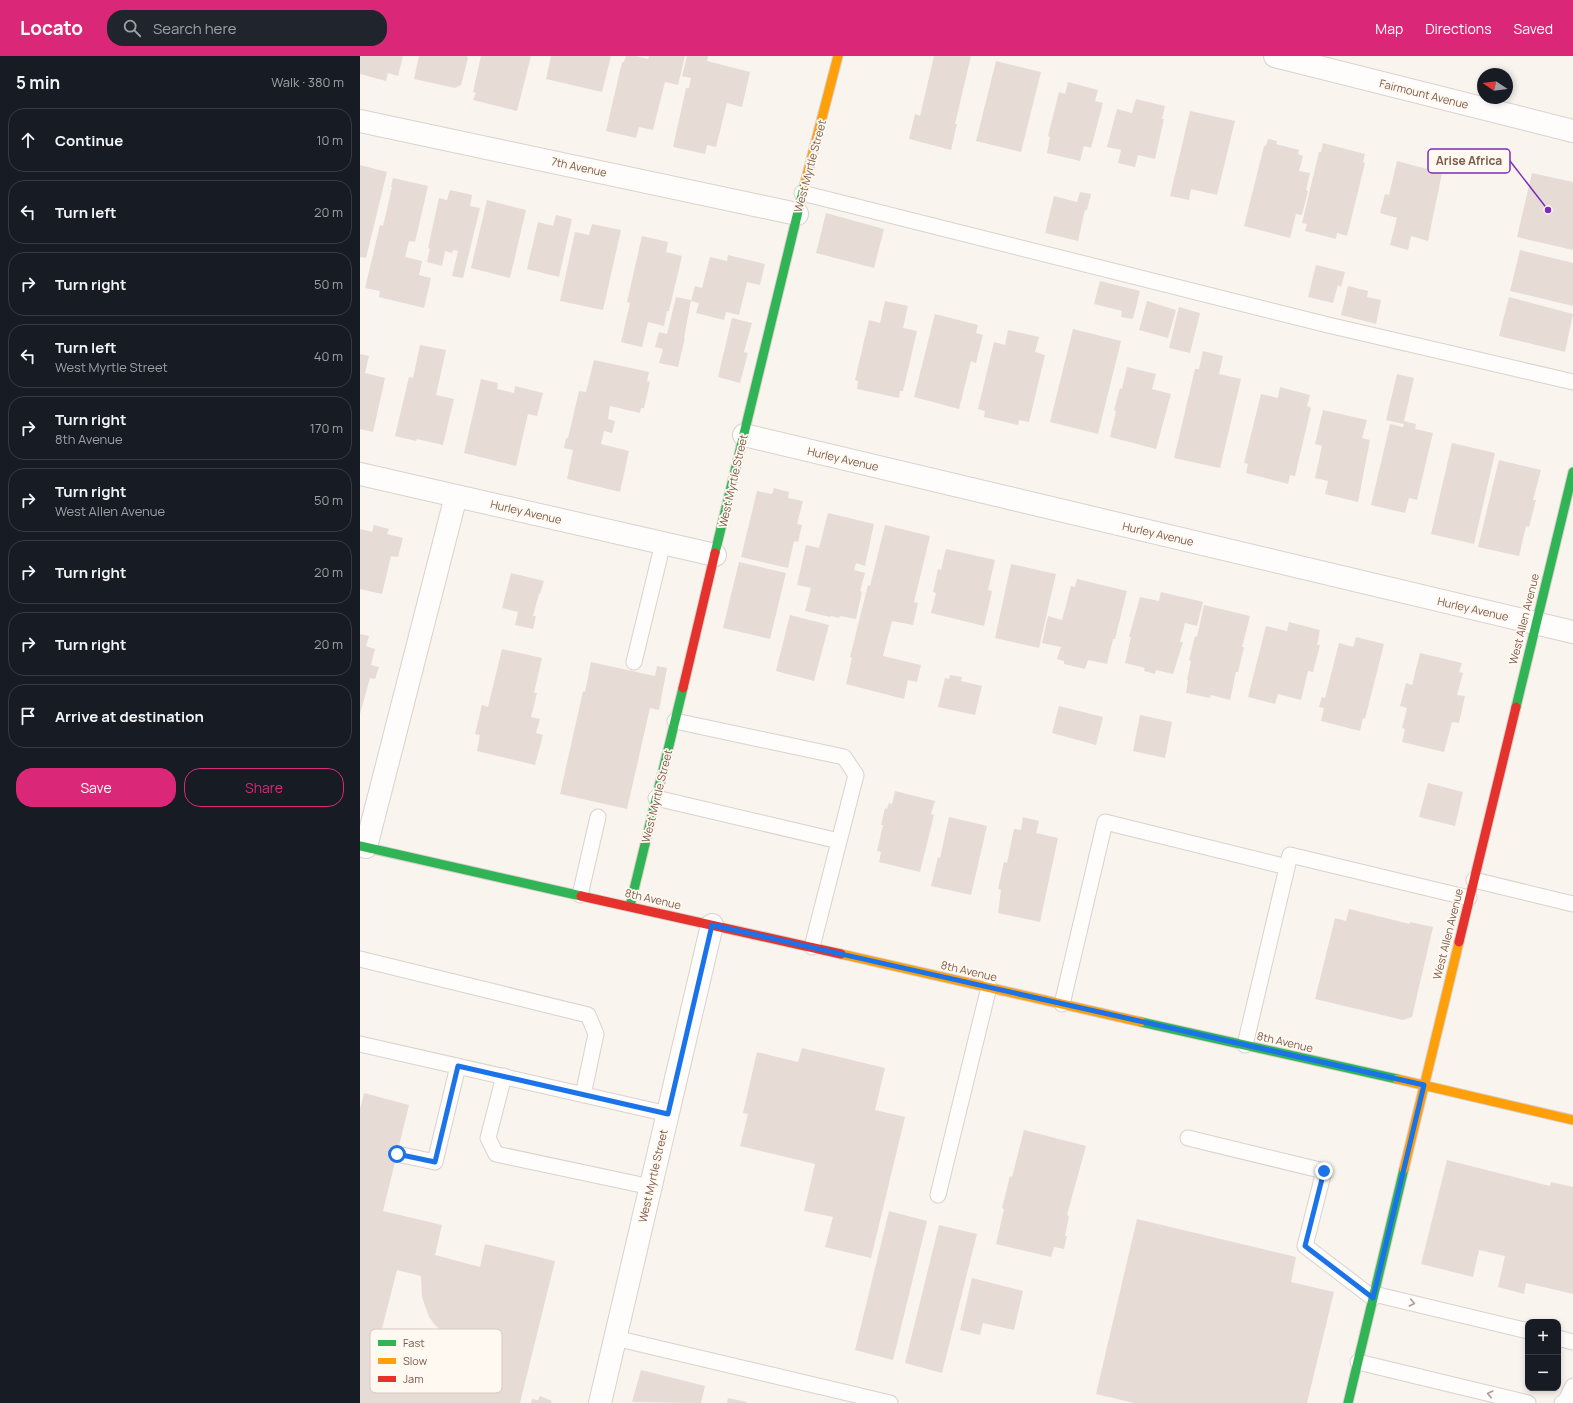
<!DOCTYPE html>
<html lang="en">
<head>
<meta charset="utf-8">
<style>
  body { margin:0; font-family:Manrope,sans-serif; background:#20242c; color:#f1f3f6 }
  .controls { position:absolute; right:12px; bottom:12px; display:grid; overflow:hidden; border-radius:8px; box-shadow:0 2px 6px #0003 }
  .controls button { width:36px; height:36px; display:grid; place-items:center; padding:0; border:0; border-bottom:1px solid #363941; background:#171b24; color:#f1f3f6; font:20px sans-serif }
  .compass { position:absolute; left:1117px; top:12px; width:36px; height:36px; border-radius:50%; background:#171b24; box-shadow:0 2px 6px #0003; rotate:283deg }
  .stop { position:absolute; width:12px; height:12px; margin:-9px; border:3px solid #1a73e8; border-radius:50%; background:#fff }
  .stop.end { background:#1a73e8; border-color:#fff; box-shadow:0 1px 4px #0008 }
  .list { margin:0; padding:0; list-style:none }
  h2 { display:flex; justify-content:space-between; align-items:center; height:52px; margin:0; padding:0 16px; font-size:17px }
  h2 small { font-size:13px; font-weight:400; color:#9ea1a6 }
  .list li { display:grid; grid-template-columns:26px 1fr auto; gap:12px; align-items:center; box-sizing:border-box; height:64px; margin:0 8px 8px; padding:0 8px; border:1px solid #363941; border-radius:16px }
  .list b { display:block; font-size:15px; white-space:nowrap }
  .list p { margin:0; font-size:13px; white-space:nowrap; color:#9ea1a6 }
  .list em { font-size:13px; font-style:normal; color:#9ea1a6 }
  .actions { display:flex; gap:8px; padding:12px 16px }
  .actions a { flex:1; padding:9px 0; border:1px solid #db2777; border-radius:16px; text-align:center; font-size:14px; color:#db2777 }
  .actions .main { background:#db2777; color:#fff }
  .icon { flex:none; width:22px; height:22px; fill:none; stroke:currentColor; stroke-width:2; stroke-linecap:round; stroke-linejoin:round }
  .map { position:relative; flex:none; width:1213px; height:1347px; overflow:hidden }
  header { display:flex; align-items:center; gap:24px; box-sizing:border-box; height:56px; padding:0 20px; background:#db2777; color:#fff }
  header strong { font-size:19px }
  nav { display:flex; gap:22px; margin-inline-start:auto; font-size:14px }
  .search { width:280px; height:36px; background:#20242c; display:flex; align-items:center; gap:10px; box-sizing:border-box; padding:0 14px; border-radius:16px; color:#9ea1a6; font-size:15px }
  main { display:flex }
  aside { flex:1; background:#171b24 }
  .map>svg:first-child { display:block }
  .building { fill:#e6dcd5; fill-rule:evenodd }
  .lines { fill:none; stroke-linecap:round; stroke-linejoin:round }
  .lane-casing { stroke:#dad1cc; stroke-width:17 }
  .street-casing { stroke:#dad1cc; stroke-width:24 }
  .fast-casing { stroke:#d9d0c9; stroke-width:11 }
  .slow-casing { stroke:#d9d0c9; stroke-width:11 }
  .jam-casing { stroke:#d9d0c9; stroke-width:11 }
  .lane { stroke:#fefdfc; stroke-width:15 }
  .street { stroke:#fefdfc; stroke-width:22 }
  .fast { stroke:#30b455; stroke-width:9 }
  .slow { stroke:#ff9f0a; stroke-width:9 }
  .jam { stroke:#e5322d; stroke-width:9 }
  .oneway { stroke:#b09b91 }
  .route { stroke:#1a73e8; stroke-width:5 }
  .labels { text-anchor:middle; stroke-width:3.5; stroke-linejoin:round; paint-order:stroke }
  .street-label { font-size:11px; fill:#7c5949; stroke:#fff9f1 }
  .key { fill:#fff9f1; stroke:#d8c9bf; stroke-width:1 }
  .key-label { font-size:11px; fill:#7c5949 }
  .leader { fill:none; stroke:#7b2cbf; stroke-width:1.5 }
  .callout-dot { fill:#7b2cbf; stroke:#fff9f1; stroke-width:1.5 }
  .callout { fill:#fff9f1; stroke:#7b2cbf; stroke-width:1.5 }
  .callout-label { font-size:12px; text-anchor:middle; font-weight:bold; fill:#7c5949 }
</style>
</head>
<body>
<header>
<strong>Locato</strong>
<div class="search"><svg class="icon" aria-label="search" viewBox="0 0 24 24"><circle cx="10" cy="10" r="6"/><path d="M15 15l6 6"/></svg>Search here</div>
<nav><a>Map</a><a>Directions</a><a>Saved</a></nav>
</header>
<main>
<aside>
<h2>5 min<small>Walk · 380 m</small></h2>
<ul class="list">
<li><svg class="icon" aria-label="ahead" viewBox="0 0 24 24"><path d="M12 20V5M6 11l6-6 6 6"/></svg><div><b>Continue</b></div><em>10 m</em></li>
<li><svg class="icon" aria-label="left" viewBox="0 0 24 24"><path d="M17 20v-9H6M10 6l-5 5 5 5"/></svg><div><b>Turn left</b></div><em>20 m</em></li>
<li><svg class="icon" aria-label="right" viewBox="0 0 24 24"><path d="M7 20v-9h11M14 6l5 5-5 5"/></svg><div><b>Turn right</b></div><em>50 m</em></li>
<li><svg class="icon" aria-label="left" viewBox="0 0 24 24"><path d="M17 20v-9H6M10 6l-5 5 5 5"/></svg><div><b>Turn left</b><p>West Myrtle Street</p></div><em>40 m</em></li>
<li><svg class="icon" aria-label="right" viewBox="0 0 24 24"><path d="M7 20v-9h11M14 6l5 5-5 5"/></svg><div><b>Turn right</b><p>8th Avenue</p></div><em>170 m</em></li>
<li><svg class="icon" aria-label="right" viewBox="0 0 24 24"><path d="M7 20v-9h11M14 6l5 5-5 5"/></svg><div><b>Turn right</b><p>West Allen Avenue</p></div><em>50 m</em></li>
<li><svg class="icon" aria-label="right" viewBox="0 0 24 24"><path d="M7 20v-9h11M14 6l5 5-5 5"/></svg><div><b>Turn right</b></div><em>20 m</em></li>
<li><svg class="icon" aria-label="right" viewBox="0 0 24 24"><path d="M7 20v-9h11M14 6l5 5-5 5"/></svg><div><b>Turn right</b></div><em>20 m</em></li>
<li><svg class="icon" aria-label="arrive" viewBox="0 0 24 24"><path d="M6 21V4h12l-3 4 3 4H6"/></svg><div><b>Arrive at destination</b></div></li>
</ul>
<div class="actions"><a class="main">Save</a><a>Share</a></div>
</aside>
<div class="map">
<svg width="1213" height="1347" viewBox="0 0 1213 1347">
  <rect width="100%" height="100%" fill="#f9f4ee"/>
  <path class="building" d="M 0,0 L 43,0 L 38,20 L 28,17 L 26,25 L 0,18 Z
    M 59,0 L 107,0 L 108,2 L 101,29 L 95,32 L 54,23 Z
    M 121,0 L 171,0 L 157,55 L 113,44 L 116,37 L 113,36 Z
    M 191,0 L 251,0 L 242,36 L 186,23 Z
    M 266,0 L 275,0 L 288,3 L 289,0 L 325,0 L 318,29 L 305,26 L 293,74 L 279,71 L 276,82 L 246,75 L 262,6 L 264,6 Z
    M 327,0 L 348,0 L 347,5 L 390,16 L 382,51 L 367,47 L 356,91 L 347,89 L 345,98 L 313,91 L 326,32 L 329,32 L 331,22 L 322,20 Z
    M 574,0 L 611,0 L 595,68 L 597,68 L 591,94 L 549,83 L 555,58 L 560,60 Z
    M 636,5 L 681,16 L 661,96 L 616,85 Z
    M 708,26 L 738,34 L 735,45 L 743,47 L 731,92 L 724,90 L 720,105 L 687,97 L 690,81 L 688,80 L 699,36 L 705,38 Z
    M 776,43 L 805,50 L 802,63 L 804,63 L 795,103 L 778,99 L 775,111 L 758,107 L 761,94 L 747,91 L 757,53 L 772,57 Z
    M 830,55 L 875,65 L 857,139 L 831,133 L 829,144 L 810,140 Z
    M 908,83 L 917,85 L 916,88 L 939,94 L 938,98 L 943,100 L 939,115 L 950,117 L 946,134 L 948,135 L 942,159 L 936,158 L 930,182 L 884,170 L 904,90 L 906,90 Z
    M 963,87 L 1005,98 L 1003,106 L 1005,107 L 987,180 L 977,177 L 976,183 L 945,175 L 947,168 L 942,167 L 959,96 L 961,96 Z
    M 1037,105 L 1082,117 L 1068,185 L 1051,180 L 1048,194 L 1030,189 L 1037,162 L 1020,157 L 1025,138 L 1029,139 Z
    M 0,109 L 27,116 L 6,202 L 0,201 Z
    M 1172,117 L 1213,126 L 1213,194 L 1157,181 Z
    M 33,122 L 68,130 L 55,186 L 49,185 L 45,201 L 62,205 L 59,219 L 71,222 L 64,252 L 19,241 L 20,235 L 5,232 L 20,169 L 23,170 L 32,131 L 31,131 Z
    M 90,134 L 112,139 L 110,150 L 120,152 L 103,222 L 92,220 L 98,195 L 93,194 L 92,197 L 85,195 L 82,210 L 67,206 L 70,193 L 68,192 L 79,142 L 87,144 Z
    M 720,136 L 731,138 L 727,154 L 725,154 L 718,185 L 685,177 L 694,140 L 717,146 Z
    M 127,144 L 166,154 L 150,222 L 111,212 Z
    M 466,157 L 524,173 L 514,212 L 456,197 Z
    M 196,159 L 212,163 L 199,221 L 167,213 L 178,166 L 193,170 Z
    M 232,168 L 261,174 L 243,254 L 200,245 L 215,176 L 229,179 Z
    M 282,180 L 308,186 L 306,196 L 322,200 L 309,255 L 307,255 L 304,270 L 288,266 L 282,291 L 261,286 L 270,247 L 267,246 Z
    M 1160,194 L 1213,207 L 1213,250 L 1150,235 Z
    M 368,199 L 405,208 L 400,229 L 387,226 L 379,259 L 366,256 L 364,264 L 336,257 L 339,247 L 331,245 L 335,230 L 342,232 L 350,201 L 367,205 Z
    M 956,209 L 985,216 L 981,231 L 978,229 L 973,247 L 948,241 Z
    M 740,225 L 780,235 L 773,263 L 761,261 L 762,255 L 734,248 Z
    M 988,230 L 1008,235 L 1007,241 L 1021,244 L 1016,268 L 981,259 Z
    M 316,241 L 331,244 L 324,282 L 325,282 L 318,311 L 299,307 L 303,293 L 295,291 L 299,276 L 307,278 Z
    M 1149,241 L 1213,258 L 1205,296 L 1139,280 Z
    M 525,245 L 548,250 L 543,272 L 557,275 L 543,335 L 540,335 L 539,342 L 497,333 L 498,325 L 495,324 L 509,264 L 520,267 Z
    M 787,245 L 816,254 L 808,282 L 779,274 Z
    M 819,251 L 840,257 L 830,297 L 809,292 Z
    M 575,258 L 618,269 L 616,277 L 623,279 L 616,307 L 611,305 L 599,353 L 554,341 Z
    M 372,262 L 392,267 L 384,296 L 388,297 L 380,327 L 358,321 Z
    M 713,273 L 761,285 L 738,378 L 690,366 Z
    M 648,274 L 679,281 L 675,296 L 685,299 L 669,366 L 659,364 L 658,369 L 624,361 L 625,355 L 618,353 L 634,286 L 645,289 Z
    M 60,289 L 86,294 L 76,339 L 94,343 L 83,389 L 57,383 L 56,385 L 35,380 L 49,321 L 53,322 Z
    M 843,295 L 863,300 L 859,318 L 881,323 L 860,412 L 814,402 L 835,313 L 839,313 Z
    M 0,298 L 9,300 L 5,317 L 25,322 L 13,376 L 0,373 Z
    M 234,304 L 289,316 L 287,325 L 290,326 L 284,352 L 281,352 L 280,357 L 250,350 L 248,363 L 255,365 L 252,377 L 244,375 L 241,388 L 269,395 L 260,436 L 207,423 L 213,394 L 204,392 L 206,382 L 208,382 L 219,335 L 226,336 Z
    M 767,311 L 796,318 L 792,333 L 811,338 L 796,393 L 750,381 L 756,355 L 754,354 L 760,332 L 762,333 Z
    M 1037,318 L 1054,322 L 1044,365 L 1056,368 L 1055,373 L 1073,377 L 1057,444 L 1049,442 L 1045,457 L 1011,449 L 1030,368 L 1043,371 L 1044,368 L 1026,364 Z
    M 121,323 L 138,327 L 137,333 L 154,337 L 155,330 L 183,337 L 177,360 L 168,358 L 156,410 L 104,397 Z
    M 920,331 L 950,339 L 947,350 L 951,352 L 935,420 L 930,419 L 928,428 L 886,417 L 888,408 L 884,407 L 901,338 L 918,342 Z
    M 963,354 L 1007,364 L 1002,382 L 1010,384 L 998,446 L 965,438 L 968,425 L 955,422 L 962,390 L 955,388 Z
    M 1092,387 L 1135,397 L 1114,488 L 1071,478 Z
    M 1139,404 L 1181,414 L 1173,444 L 1176,444 L 1169,471 L 1166,470 L 1159,500 L 1118,491 Z
    M 414,432 L 429,436 L 428,442 L 443,445 L 437,468 L 442,469 L 438,486 L 434,485 L 428,512 L 381,501 L 397,435 L 412,438 Z
    M 468,457 L 514,468 L 505,510 L 496,507 L 494,514 L 505,517 L 500,535 L 502,536 L 496,563 L 480,560 L 479,562 L 471,560 L 470,561 L 445,555 L 451,532 L 437,529 L 446,489 L 459,492 Z
    M 14,469 L 29,473 L 27,478 L 43,482 L 38,501 L 31,500 L 22,538 L 0,533 L 0,473 L 12,476 Z
    M 525,469 L 570,480 L 554,546 L 558,547 L 553,569 L 532,565 L 523,600 L 561,609 L 557,626 L 548,624 L 544,643 L 486,628 L 492,602 L 490,601 L 508,529 L 510,530 Z
    M 586,493 L 635,504 L 628,534 L 632,535 L 624,570 L 571,557 L 576,537 L 573,536 L 578,513 L 581,514 Z
    M 379,506 L 426,517 L 410,583 L 363,572 Z
    M 651,508 L 696,518 L 679,592 L 635,582 Z
    M 151,517 L 184,525 L 180,538 L 179,538 L 173,560 L 176,560 L 173,573 L 155,569 L 158,556 L 142,552 Z
    M 717,523 L 767,535 L 755,583 L 753,583 L 747,608 L 728,604 L 725,613 L 704,608 L 704,605 L 697,603 L 701,591 L 682,587 L 688,560 L 702,564 L 711,530 L 715,531 Z
    M 801,536 L 843,546 L 837,570 L 825,567 L 820,586 L 823,586 L 813,618 L 796,614 L 795,618 L 784,615 L 785,612 L 765,607 L 771,581 L 769,581 L 780,541 L 799,545 Z
    M 844,549 L 890,560 L 882,591 L 884,591 L 878,616 L 876,616 L 870,644 L 851,639 L 850,642 L 826,637 L 828,624 L 827,624 L 831,605 L 829,604 L 835,580 L 837,581 Z
    M 430,559 L 469,569 L 454,625 L 416,615 Z
    M 929,566 L 960,574 L 957,589 L 960,589 L 953,616 L 948,615 L 941,644 L 918,638 L 915,648 L 888,641 L 906,570 L 927,575 Z
    M 0,578 L 9,580 L 6,590 L 15,593 L 11,609 L 19,611 L 15,623 L 10,622 L 0,658 Z
    M 996,581 L 1024,588 L 1005,663 L 1003,662 L 1000,675 L 961,665 L 964,652 L 959,651 L 962,641 L 965,642 L 979,587 L 993,591 Z
    M 142,593 L 182,602 L 174,637 L 177,637 L 171,661 L 180,663 L 176,677 L 183,679 L 175,709 L 117,695 L 120,679 L 115,678 L 122,649 L 128,651 Z
    M 1060,597 L 1102,607 L 1099,616 L 1103,617 L 1097,639 L 1105,640 L 1099,667 L 1092,666 L 1084,696 L 1042,686 L 1045,673 L 1042,672 L 1047,652 L 1040,650 L 1046,627 L 1052,629 Z
    M 231,606 L 295,620 L 297,610 L 307,612 L 299,654 L 290,652 L 267,753 L 200,738 L 223,635 L 225,636 Z
    M 590,619 L 602,621 L 601,625 L 622,630 L 615,659 L 578,651 L 585,622 L 589,623 Z
    M 699,650 L 743,661 L 736,689 L 692,677 Z
    M 780,659 L 812,666 L 805,702 L 773,695 Z
    M 1068,727 L 1103,736 L 1095,770 L 1059,761 Z
    M 535,735 L 575,745 L 571,758 L 574,759 L 560,816 L 519,806 L 521,796 L 517,795 L 523,769 L 521,769 L 525,752 L 527,753 L 529,747 L 532,748 Z
    M 589,761 L 627,770 L 611,839 L 571,830 L 578,801 L 580,802 Z
    M 663,761 L 679,765 L 676,777 L 698,782 L 680,866 L 638,857 L 641,834 L 638,833 L 644,806 L 647,807 L 654,773 L 661,774 Z
    M 989,853 L 1050,868 L 1050,866 L 1073,871 L 1052,961 L 1043,964 L 955,943 L 975,862 L 986,865 Z
    M 442,992 L 525,1012 L 515,1054 L 545,1061 L 511,1202 L 465,1191 L 473,1161 L 444,1155 L 455,1108 L 380,1090 L 388,1058 L 383,1057 L 397,996 L 438,1006 Z
    M 4,1037 L 49,1049 L 23,1155 L 82,1169 L 75,1199 L 120,1211 L 125,1188 L 195,1205 L 160,1347 L 0,1347 L 0,1053 ZM 37,1214 L 61,1220 L 62,1241 L 69,1261 L 75,1269 L 85,1278 L 101,1286 L 96,1310 L 17,1292 Z
    M 664,1074 L 726,1090 L 707,1159 L 709,1160 L 705,1180 L 707,1180 L 704,1193 L 694,1191 L 691,1201 L 636,1188 L 644,1153 L 642,1152 L 650,1120 L 652,1121 Z
    M 1087,1104 L 1190,1130 L 1191,1126 L 1213,1131 L 1213,1238 L 1166,1227 L 1164,1238 L 1138,1231 L 1145,1200 L 1119,1194 L 1113,1221 L 1061,1208 Z
    M 529,1155 L 567,1165 L 533,1304 L 495,1294 Z
    M 777,1163 L 936,1201 L 931,1226 L 974,1236 L 947,1347 L 774,1347 L 736,1338 Z
    M 579,1169 L 617,1178 L 582,1317 L 545,1307 Z
    M 612,1222 L 663,1235 L 654,1274 L 623,1267 L 620,1279 L 600,1274 Z
    M 281,1314 L 345,1330 L 341,1347 L 272,1346 Z
    M 180,1340 L 192,1345 L 191,1347 L 171,1347 L 172,1343 L 178,1344 Z
    M 368,1342 L 387,1346 L 386,1347 L 367,1347 Z"/>
  <g class="lines">
    <defs>
      <path id="lane" d="M 442,137 L 968,269 L 1213,326
        M 274,606 L 303,487
        M 315,665 L 484,701 L 496,719 L 452,891
        M 296,742 L 479,785
        M 1114,824 L 1213,848
        M 220,839 L 238,761
        M 0,903 L 228,959 L 236,978 L 223,1039
        M 702,948 L 745,766 L 927,811
        M 0,988 L 308,1058
        M 885,989 L 930,799 L 1109,842
        M 144,1020 L 128,1082 L 136,1098 L 291,1131
        M 828,1082 L 964,1115 L 945,1190 L 1013,1242
        M 37,1098 L 75,1106 L 98,1010
        M 578,1139 L 629,931
        M 1014,1238 L 1168,1275
        M 255,1282 L 530,1347
        M 1198,1282 L 1213,1286
        M 998,1306 L 1168,1347
        M 1202,1347 L 1206,1344 L 1213,1330"/>
      <path id="street" d="M 915,0 L 1213,75
        M 0,65 L 437,158
        M 384,379 L 1213,576
        M 0,418 L 355,499
        M 6,791 L 96,440
        M 240,1347 L 352,869"/>
      <path id="fast" d="M 355,497 L 445,127
        M 1156,651 L 1213,416
        M 0,790 L 221,840
        M 270,850 L 323,632
        M 781,966 L 1037,1023
        M 988,1347 L 1044,1113"/>
      <path id="slow" d="M 445,127 L 478,0
        M 481,898 L 781,966
        M 1037,1023 L 1213,1064
        M 1044,1113 L 1099,886"/>
      <path id="jam" d="M 323,632 L 355,497
        M 221,840 L 481,898
        M 1099,886 L 1156,651"/>
    </defs>
    <use href="#lane" class="lane-casing"/>
    <use href="#street" class="street-casing"/>
    <use href="#fast" class="fast-casing"/>
    <use href="#slow" class="slow-casing"/>
    <use href="#jam" class="jam-casing"/>
    <use href="#lane" class="lane"/>
    <use href="#street" class="street"/>
    <use href="#fast" class="fast"/>
    <use href="#slow" class="slow"/>
    <use href="#jam" class="jam"/>
  </g>
  <defs><path id="oneway-chevron" d="M-2-3.5L2.5 0L-2 3.5" fill="none" stroke-width="1.6" stroke-linecap="round" stroke-linejoin="round"/></defs>
  <g class="oneway">
    <use href="#oneway-chevron" transform="translate(1052 1247) rotate(13)"/>
    <use href="#oneway-chevron" transform="translate(1130 1338) rotate(-167)"/>
  </g>
  <g class="lines">
    <path class="route" d="M 37,1098 L 75,1106 L 98,1010 L 308,1058 L 352,869 L 1064,1029 L 1013,1242 L 945,1190 L 964,1115"/>
  </g>
  <g class="labels">
    <g class="street-label">
      <text transform="translate(1064 38) rotate(14)" y="4">Fairmount Avenue</text>
      <text transform="translate(450 110) rotate(-75)" y="4">West Myrtle Street</text>
      <text transform="translate(219 111) rotate(12)" y="4">7th Avenue</text>
      <text transform="translate(483 403) rotate(13)" y="4">Hurley Avenue</text>
      <text transform="translate(373 425) rotate(-77)" y="4">West Myrtle Street</text>
      <text transform="translate(166 456) rotate(13)" y="4">Hurley Avenue</text>
      <text transform="translate(798 478) rotate(13)" y="4">Hurley Avenue</text>
      <text transform="translate(1113 553) rotate(13)" y="4">Hurley Avenue</text>
      <text transform="translate(1164 563) rotate(-76)" y="4">West Allen Avenue</text>
      <text transform="translate(297 740) rotate(-76)" y="4">West Myrtle Street</text>
      <text transform="translate(293 843) rotate(13)" y="4">8th Avenue</text>
      <text transform="translate(1088 878) rotate(-76)" y="4">West Allen Avenue</text>
      <text transform="translate(609 915) rotate(13)" y="4">8th Avenue</text>
      <text transform="translate(925 986) rotate(13)" y="4">8th Avenue</text>
      <text transform="translate(293 1120) rotate(-77)" y="4">West Myrtle Street</text>
    </g>
  </g>
  <rect x="10" y="1273" width="132" height="64" rx="6" class="key"/>
  <rect x="18" y="1284" width="18" height="6" fill="#30b455"/>
  <rect x="18" y="1302" width="18" height="6" fill="#ff9f0a"/>
  <rect x="18" y="1320" width="18" height="6" fill="#e5322d"/>
  <g class="key-label">
    <text x="43" y="1291">Fast</text>
    <text x="43" y="1309">Slow</text>
    <text x="43" y="1327">Jam</text>
  </g>
  <path class="leader" d="M1188 154L1150 105"/>
  <circle class="callout-dot" cx="1188" cy="154" r="4"/>
  <rect class="callout" x="1068" y="93" width="82" height="24" rx="4"/>
  <g class="callout-label">
    <text x="1109" y="109">Arise Africa</text>
  </g>
</svg>
<div class="controls">
<button>+</button>
<button>−</button>
</div>
<svg class="compass" viewBox="-18 -18 36 36"><path d="M0-13l5 13h-10z" fill="#e53935"/><path d="M0 13l5-13h-10z" fill="#9ea1a6"/></svg>
<div class="stop" style="left:37px;top:1098px"></div>
<div class="stop end" style="left:964px;top:1115px"></div>
</div>
</main>
</body>
</html>
